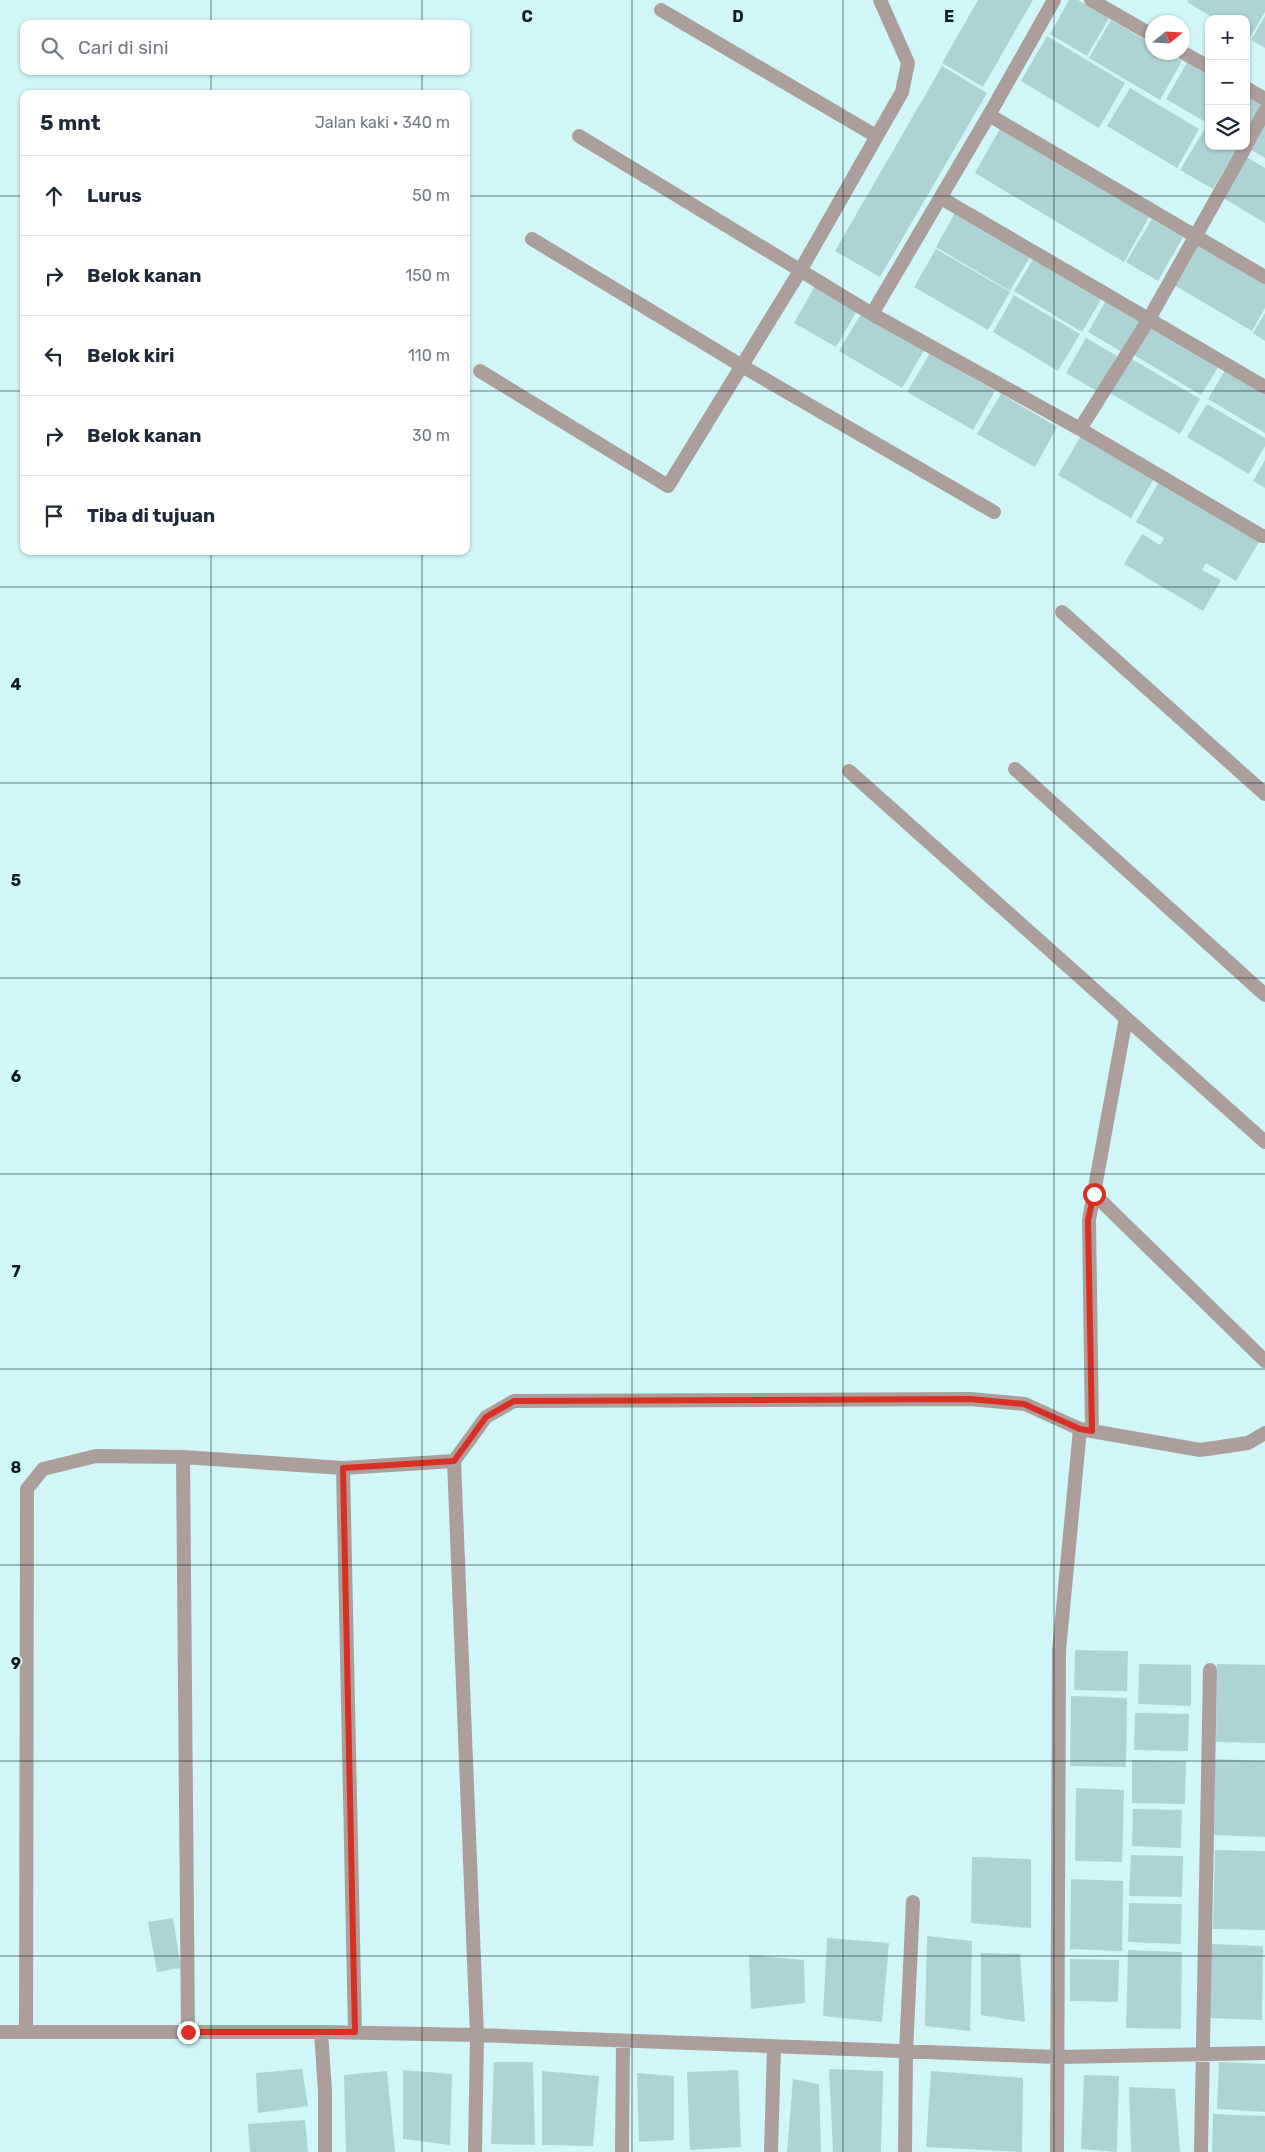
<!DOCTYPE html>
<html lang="id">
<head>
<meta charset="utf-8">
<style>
  body { margin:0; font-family:Rubik,sans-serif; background:#f6f6f7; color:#1f2937 }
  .controls { position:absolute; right:15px; top:15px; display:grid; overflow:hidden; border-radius:10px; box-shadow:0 1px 4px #0004 }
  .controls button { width:45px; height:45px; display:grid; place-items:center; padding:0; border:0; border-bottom:1px solid #e0e1e3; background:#fff; color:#1f2937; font:25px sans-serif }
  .compass { position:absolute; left:1145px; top:15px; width:45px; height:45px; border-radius:50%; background:#fff; box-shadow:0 1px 4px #0004; rotate:72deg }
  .stop { position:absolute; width:15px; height:15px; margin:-11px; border:4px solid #d93025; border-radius:50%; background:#fff }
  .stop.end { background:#d93025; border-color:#fff; box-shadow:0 1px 5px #0008 }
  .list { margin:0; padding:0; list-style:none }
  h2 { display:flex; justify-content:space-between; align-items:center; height:65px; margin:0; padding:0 20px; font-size:21px }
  h2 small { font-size:16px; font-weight:400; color:#747a83 }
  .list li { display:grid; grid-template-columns:32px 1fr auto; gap:15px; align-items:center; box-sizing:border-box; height:80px; padding:0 20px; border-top:1px solid #e0e1e3 }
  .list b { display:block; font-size:19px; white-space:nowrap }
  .list em { font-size:16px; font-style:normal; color:#747a83 }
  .icon { flex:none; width:28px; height:28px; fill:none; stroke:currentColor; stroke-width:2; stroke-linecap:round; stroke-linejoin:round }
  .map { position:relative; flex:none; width:1265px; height:2152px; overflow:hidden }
  .search { position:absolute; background:#fff; box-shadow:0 1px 4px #0004; left:20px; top:20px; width:450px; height:55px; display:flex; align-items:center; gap:12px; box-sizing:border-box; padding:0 18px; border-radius:10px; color:#747a83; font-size:19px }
  .panel { position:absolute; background:#fff; box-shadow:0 1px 4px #0004; left:20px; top:90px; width:450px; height:465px; border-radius:10px }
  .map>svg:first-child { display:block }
  .building { fill:#aed3d5 }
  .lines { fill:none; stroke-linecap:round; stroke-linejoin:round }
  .minor { stroke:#ac9e9b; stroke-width:14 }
  .route { stroke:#d93025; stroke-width:6 }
  .grid { fill:none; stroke:#0d1b1c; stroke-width:1; stroke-opacity:0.55 }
  .grid-label { font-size:16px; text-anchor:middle; font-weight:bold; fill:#0d1b1c; stroke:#d0f6f8; stroke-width:4; stroke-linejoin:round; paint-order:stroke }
</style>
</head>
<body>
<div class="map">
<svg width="1265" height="2152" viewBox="0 0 1265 2152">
  <rect width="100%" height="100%" fill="#d0f6f8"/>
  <path class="building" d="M 978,0 L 1033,0 L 983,87 L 942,63 Z
    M 1069,0 L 1078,0 L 1109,18 L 1087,56 L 1050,34 Z
    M 1188,0 L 1265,0 L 1265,12 L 1249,39 L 1246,37 L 1246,19 L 1215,19 L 1187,2 Z
    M 1265,16 L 1265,48 L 1251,40 Z
    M 1111,20 L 1152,44 L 1152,52 L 1167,52 L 1182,61 L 1160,100 L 1089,58 Z
    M 1047,36 L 1125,83 L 1099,128 L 1021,81 Z
    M 1188,61 L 1209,73 L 1209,124 L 1166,99 Z
    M 942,66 L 987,93 L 880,277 L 835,251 Z
    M 1130,88 L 1199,129 L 1177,168 L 1107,126 Z
    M 1246,96 L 1262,105 L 1246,131 Z
    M 1265,119 L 1265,158 L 1248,148 Z
    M 1001,127 L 1149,217 L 1124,262 L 975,173 Z
    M 1204,130 L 1209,133 L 1209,146 L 1230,146 L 1236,149 L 1213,189 L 1180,170 Z
    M 1243,155 L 1265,168 L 1265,223 L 1220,196 Z
    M 956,211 L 1031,255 L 1010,291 L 936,247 Z
    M 1152,219 L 1183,237 L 1158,281 L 1126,262 Z
    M 1199,242 L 1265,280 L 1265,308 L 1252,331 L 1174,285 Z
    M 936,249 L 1010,292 L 988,330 L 914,287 Z
    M 1035,256 L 1103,296 L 1082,332 L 1014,291 Z
    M 816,284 L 858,309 L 836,347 L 794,323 Z
    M 1014,295 L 1080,334 L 1058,371 L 993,332 Z
    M 1108,297 L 1143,317 L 1122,352 L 1088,332 Z
    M 862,312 L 925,349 L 902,388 L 839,351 Z
    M 1265,313 L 1265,341 L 1253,333 Z
    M 1152,324 L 1220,364 L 1201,395 L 1134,355 Z
    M 1086,338 L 1117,356 L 1097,391 L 1066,373 Z
    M 930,353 L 995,391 L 973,430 L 907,392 Z
    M 1130,358 L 1200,399 L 1180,434 L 1110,393 Z
    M 1227,367 L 1265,390 L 1265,433 L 1208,399 Z
    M 1001,394 L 1057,427 L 1035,467 L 977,434 Z
    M 1207,404 L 1265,438 L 1265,446 L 1249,474 L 1187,437 Z
    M 1082,434 L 1155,477 L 1131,518 L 1058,475 Z
    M 1265,460 L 1265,488 L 1253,481 Z
    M 1160,480 L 1260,540 L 1236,581 L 1206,563 L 1202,570 L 1221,580 L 1203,611 L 1124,564 L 1142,534 L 1160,545 L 1164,538 L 1136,522 Z
    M 1075,1650 L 1128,1651 L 1127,1691 L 1074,1690 Z
    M 1139,1664 L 1191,1665 L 1191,1706 L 1138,1704 Z
    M 1217,1664 L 1265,1665 L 1265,1743 L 1216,1742 Z
    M 1071,1696 L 1127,1698 L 1126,1767 L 1070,1766 Z
    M 1135,1713 L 1189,1714 L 1188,1751 L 1134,1750 Z
    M 1215,1759 L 1265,1761 L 1265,1837 L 1214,1835 Z
    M 1132,1760 L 1186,1761 L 1185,1804 L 1132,1803 Z
    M 1076,1788 L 1124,1790 L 1122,1862 L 1075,1861 Z
    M 1133,1809 L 1182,1810 L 1181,1848 L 1132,1846 Z
    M 1215,1850 L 1265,1851 L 1265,1930 L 1213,1929 Z
    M 1131,1855 L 1183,1856 L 1182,1897 L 1129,1896 Z
    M 972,1857 L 1031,1859 L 1031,1928 L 971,1923 Z
    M 1071,1879 L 1123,1881 L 1122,1951 L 1070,1949 Z
    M 1129,1903 L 1182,1904 L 1181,1944 L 1128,1942 Z
    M 173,1918 L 181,1968 L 157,1972 L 148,1922 Z
    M 927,1936 L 972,1941 L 970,2031 L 925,2026 Z
    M 827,1938 L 889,1943 L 882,2022 L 823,2016 Z
    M 1210,1944 L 1263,1946 L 1262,2020 L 1209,2018 Z
    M 1128,1950 L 1182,1952 L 1181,2029 L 1126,2028 Z
    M 981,1953 L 1020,1954 L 1025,2022 L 981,2015 Z
    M 749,1955 L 804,1960 L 805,2003 L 751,2009 Z
    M 1070,1959 L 1119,1960 L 1118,2002 L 1070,2001 Z
    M 494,2062 L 533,2062 L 535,2145 L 491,2144 Z
    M 1219,2062 L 1265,2064 L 1265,2112 L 1217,2109 Z
    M 302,2069 L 308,2106 L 258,2113 L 256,2073 Z
    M 829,2069 L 883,2071 L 881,2152 L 833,2152 Z
    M 403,2070 L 452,2074 L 450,2145 L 403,2139 Z
    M 738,2070 L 741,2147 L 690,2150 L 687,2072 Z
    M 387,2071 L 395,2152 L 346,2152 L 344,2075 Z
    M 542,2071 L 599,2076 L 593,2146 L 542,2145 Z
    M 931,2071 L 1023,2078 L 1022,2152 L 926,2147 Z
    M 637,2073 L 674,2076 L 674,2140 L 639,2142 Z
    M 1084,2075 L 1119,2076 L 1117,2152 L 1081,2149 Z
    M 793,2079 L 819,2084 L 821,2152 L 787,2152 Z
    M 1129,2087 L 1175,2089 L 1180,2152 L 1131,2152 Z
    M 1213,2114 L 1265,2116 L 1265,2152 L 1212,2152 Z
    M 305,2120 L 308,2152 L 250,2152 L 248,2124 Z"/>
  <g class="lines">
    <path class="minor" d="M 1091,0 L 1152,35
      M 661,10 L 876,136
      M 1182,52 L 1209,67
      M 1246,88 L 1265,99
      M 989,115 L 1265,277
      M 579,136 L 872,314 L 1080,429 L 1262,536 L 1265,536
      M 1246,145 L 1265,111
      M 941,198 L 1265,387
      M 532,239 L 742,366 L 994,512
      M 872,314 L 989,115 L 1054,0
      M 480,371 L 668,486 L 800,271 L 902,92 L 908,63 L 880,0
      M 1080,429 L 1149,319 L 1246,146
      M 1062,612 L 1265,794
      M 1015,769 L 1265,995
      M 849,771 L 1265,1142
      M 1094,1194 L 1265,1361
      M 1092,1431 L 1089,1220 L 1126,1018
      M 183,1457 L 188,2032
      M 343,1468 L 355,2032
      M 0,2032 L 321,2032
      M 26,2032 L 27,1489 L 43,1469 L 96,1456 L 183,1457 L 343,1468 L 454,1461
      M 325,2152 L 325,2092 L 321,2032 L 477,2035 L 1058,2057 L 1265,2053
      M 475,2152 L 477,2035 L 454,1461 L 486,1417 L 514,1401 L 970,1399 L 1025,1404 L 1080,1429 L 1200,1450 L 1248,1443 L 1265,1433
      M 622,2152 L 623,2041
      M 771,2152 L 774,2048
      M 905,2152 L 906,2053 L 913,1902
      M 1057,2152 L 1059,1651 L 1080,1429
      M 1201,2152 L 1210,1670"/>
  </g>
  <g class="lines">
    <path class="route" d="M 188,2032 L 355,2032 L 343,1468 L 454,1461 L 486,1417 L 514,1401 L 970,1399 L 1024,1404 L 1080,1429 L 1092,1431 L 1088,1220 L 1094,1194"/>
  </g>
  <path class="grid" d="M 211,0 L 211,24M 422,0 L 422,24M 632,0 L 632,2152M 843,0 L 843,2152M 1054,0 L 1054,2152M 211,71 L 211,94M 422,71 L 422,94M 0,196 L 24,196M 466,196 L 1265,196M 0,391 L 24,391M 466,391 L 1265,391M 211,551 L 211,2152M 422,551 L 422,2152M 0,587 L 1265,587M 0,783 L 1265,783M 0,978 L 1265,978M 0,1174 L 1265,1174M 0,1369 L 1265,1369M 0,1565 L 1265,1565M 0,1761 L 1265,1761M 0,1956 L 1265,1956"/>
  <g class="grid-label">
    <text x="527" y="22">C</text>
    <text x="738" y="22">D</text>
    <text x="949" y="22">E</text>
    <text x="16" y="690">4</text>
    <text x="16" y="886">5</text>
    <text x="16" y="1082">6</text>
    <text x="16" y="1277">7</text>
    <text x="16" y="1473">8</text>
    <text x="16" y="1669">9</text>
  </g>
</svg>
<div class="controls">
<button>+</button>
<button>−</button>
<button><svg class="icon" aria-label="layers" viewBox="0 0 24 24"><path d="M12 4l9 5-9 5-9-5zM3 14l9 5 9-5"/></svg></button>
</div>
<svg class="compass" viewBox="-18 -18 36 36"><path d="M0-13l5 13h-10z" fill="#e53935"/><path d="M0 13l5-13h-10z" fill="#747a83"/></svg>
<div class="stop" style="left:1094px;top:1194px"></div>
<div class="stop end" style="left:188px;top:2032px"></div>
<div class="search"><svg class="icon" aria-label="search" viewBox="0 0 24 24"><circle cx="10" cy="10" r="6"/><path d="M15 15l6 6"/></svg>Cari di sini</div>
<section class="panel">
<h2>5 mnt<small>Jalan kaki · 340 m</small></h2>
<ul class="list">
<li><svg class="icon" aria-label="ahead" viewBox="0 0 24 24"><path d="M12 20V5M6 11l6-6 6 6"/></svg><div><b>Lurus</b></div><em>50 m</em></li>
<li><svg class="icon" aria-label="right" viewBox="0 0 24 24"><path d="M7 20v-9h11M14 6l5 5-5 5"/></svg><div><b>Belok kanan</b></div><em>150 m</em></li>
<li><svg class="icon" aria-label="left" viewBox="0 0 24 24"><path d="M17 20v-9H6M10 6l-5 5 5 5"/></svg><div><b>Belok kiri</b></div><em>110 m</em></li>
<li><svg class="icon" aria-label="right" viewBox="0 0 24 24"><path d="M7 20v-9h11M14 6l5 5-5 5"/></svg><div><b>Belok kanan</b></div><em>30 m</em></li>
<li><svg class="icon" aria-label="arrive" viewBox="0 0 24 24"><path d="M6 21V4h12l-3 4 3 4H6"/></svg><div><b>Tiba di tujuan</b></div></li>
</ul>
</section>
</div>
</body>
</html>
